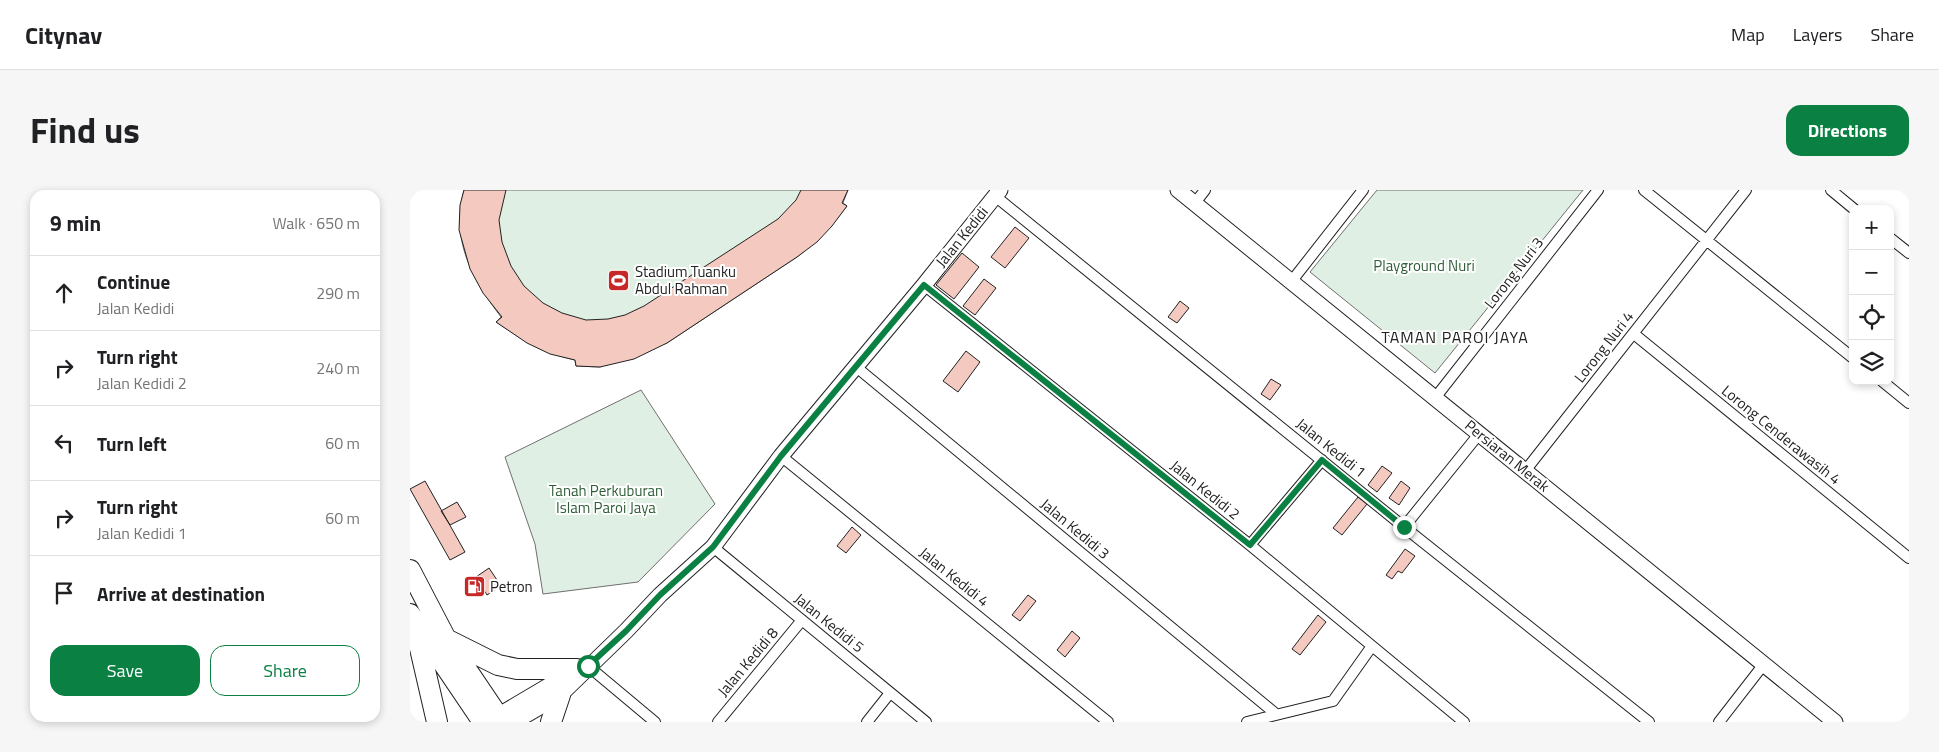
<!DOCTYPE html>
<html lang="en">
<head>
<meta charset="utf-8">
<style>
  body { margin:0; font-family:"Titillium Web",sans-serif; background:#f6f6f6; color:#202124 }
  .controls { position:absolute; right:15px; top:15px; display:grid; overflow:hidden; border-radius:10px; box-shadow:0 2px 8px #0003 }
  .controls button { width:45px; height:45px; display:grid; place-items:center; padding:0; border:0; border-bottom:1px solid #e0e0e0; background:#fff; color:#202124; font:25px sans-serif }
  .stop { position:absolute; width:15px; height:15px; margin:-11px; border:4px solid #0b8043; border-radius:50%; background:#fff }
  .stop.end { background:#0b8043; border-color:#fff; box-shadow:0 1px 5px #0008 }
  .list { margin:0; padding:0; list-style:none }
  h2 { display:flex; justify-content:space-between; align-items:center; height:65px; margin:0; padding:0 20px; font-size:21px }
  h2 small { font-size:16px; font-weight:400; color:#757577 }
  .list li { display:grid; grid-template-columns:32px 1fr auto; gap:15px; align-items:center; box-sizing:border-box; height:75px; padding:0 20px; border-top:1px solid #e0e0e0 }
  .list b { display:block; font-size:19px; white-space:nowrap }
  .list p { margin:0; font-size:16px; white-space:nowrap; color:#757577 }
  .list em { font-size:16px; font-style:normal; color:#757577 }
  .actions { display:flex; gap:10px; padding:15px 20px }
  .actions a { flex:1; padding:11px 0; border:1px solid #0b8043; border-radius:15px; text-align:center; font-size:18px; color:#0b8043 }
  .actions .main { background:#0b8043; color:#fff }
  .icon { flex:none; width:28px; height:28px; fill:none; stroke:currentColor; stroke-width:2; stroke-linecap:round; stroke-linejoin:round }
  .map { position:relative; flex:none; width:1499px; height:532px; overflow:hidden; border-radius:15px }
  header { display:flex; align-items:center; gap:30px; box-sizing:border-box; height:70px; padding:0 25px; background:#fff; border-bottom:1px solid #e0e0e0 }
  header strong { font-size:24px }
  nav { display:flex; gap:28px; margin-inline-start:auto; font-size:18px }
  .intro { display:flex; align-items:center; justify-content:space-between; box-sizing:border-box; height:120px; padding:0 30px }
  h1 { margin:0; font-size:35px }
  .button { padding:12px 22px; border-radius:15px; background:#0b8043; color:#fff; font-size:18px; font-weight:700 }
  main { display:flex; gap:30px; padding:0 30px }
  aside { flex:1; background:#fff; border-radius:15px; box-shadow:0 2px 8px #0003 }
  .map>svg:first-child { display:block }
  .green { fill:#e0efe3; stroke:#6f6f6f }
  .building { fill:#f3c9c0; stroke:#222 }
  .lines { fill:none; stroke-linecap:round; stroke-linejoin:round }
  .street-casing { stroke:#222; stroke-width:12 }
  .secondary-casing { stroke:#222; stroke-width:17 }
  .highway-casing { stroke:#222; stroke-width:22 }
  .street { stroke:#fff; stroke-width:10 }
  .secondary { stroke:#fff; stroke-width:15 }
  .highway { stroke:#fff; stroke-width:20 }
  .route { stroke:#0b8043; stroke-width:6 }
  .labels { text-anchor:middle; stroke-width:4; stroke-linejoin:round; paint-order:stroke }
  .street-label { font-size:15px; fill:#222; stroke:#fff }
  .park-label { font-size:15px; fill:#2f5e38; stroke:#fff }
  .poi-label { font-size:15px; fill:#222; stroke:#fff; text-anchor:start }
  .neighbourhood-label { font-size:16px; letter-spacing:1px; fill:#222; stroke:#fff }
</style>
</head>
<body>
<header>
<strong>Citynav</strong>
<nav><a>Map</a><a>Layers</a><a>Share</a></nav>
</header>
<div class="intro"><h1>Find us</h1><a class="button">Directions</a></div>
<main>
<aside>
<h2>9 min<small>Walk · 650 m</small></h2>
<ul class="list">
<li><svg class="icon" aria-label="ahead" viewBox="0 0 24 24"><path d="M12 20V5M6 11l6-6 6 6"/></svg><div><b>Continue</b><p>Jalan Kedidi</p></div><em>290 m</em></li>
<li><svg class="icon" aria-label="right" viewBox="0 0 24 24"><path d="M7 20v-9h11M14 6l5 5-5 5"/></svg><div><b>Turn right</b><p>Jalan Kedidi 2</p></div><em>240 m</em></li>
<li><svg class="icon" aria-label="left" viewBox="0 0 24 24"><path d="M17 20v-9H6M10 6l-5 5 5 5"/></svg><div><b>Turn left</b></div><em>60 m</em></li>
<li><svg class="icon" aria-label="right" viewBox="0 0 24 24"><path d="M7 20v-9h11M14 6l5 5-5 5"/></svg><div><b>Turn right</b><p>Jalan Kedidi 1</p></div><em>60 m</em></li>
<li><svg class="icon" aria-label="arrive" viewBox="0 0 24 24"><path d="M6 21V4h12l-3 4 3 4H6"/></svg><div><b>Arrive at destination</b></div></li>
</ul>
<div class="actions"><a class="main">Save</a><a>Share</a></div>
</aside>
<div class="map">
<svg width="1499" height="532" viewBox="0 0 1499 532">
  <rect width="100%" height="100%" fill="#fff"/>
  <path class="green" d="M 54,0 L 438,0 L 433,13 L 437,16 C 422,36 407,52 387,67 L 257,153 L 190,177 L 166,176 L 165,170 C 130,162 115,151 86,132 L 91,127 C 62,89 40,49 54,0 Z
    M 967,0 L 1173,0 L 1025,183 L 900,82 Z
    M 231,200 L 305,314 L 228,392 L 133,404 L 125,354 L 95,267 Z"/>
  <path class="building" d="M 54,0 L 96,0 L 89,30 L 92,52 L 101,76 L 114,96 L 133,113 L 152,123 L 176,130 L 198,129 L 215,125 L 234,116 L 368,29 L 386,10 L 391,0 L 438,0 L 432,13 L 437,16 L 422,36 L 407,52 L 387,67 L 257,153 L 224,169 L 190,177 L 166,176 L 165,170 L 140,164 L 117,153 L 86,132 L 92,127 L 73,103 L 60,79 L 49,40 L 50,15 Z
    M 605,37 L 619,48 L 595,78 L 581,67 Z
    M 552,63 L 569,77 L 544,109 L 526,95 Z
    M 574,89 L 586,98 L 565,125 L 553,116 Z
    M 770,111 L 779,118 L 767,133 L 758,127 Z
    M 556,161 L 570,172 L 548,202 L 533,191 Z
    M 861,189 L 871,195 L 860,210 L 851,204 Z
    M 972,276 L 982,283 L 967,302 L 958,295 Z
    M 15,291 L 55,362 L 40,370 L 0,299 Z
    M 991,291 L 1000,298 L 989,315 L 979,308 Z
    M 948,307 L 957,314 L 932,345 L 923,338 Z
    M 47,312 L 56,327 L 40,335 L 31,321 Z
    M 442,337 L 451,345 L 436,363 L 427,356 Z
    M 995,359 L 1005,366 L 992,383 L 988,381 L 982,389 L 976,385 Z
    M 79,378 L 91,396 L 77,405 L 66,387 Z
    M 618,405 L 626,411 L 610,431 L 602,425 Z
    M 908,425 L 916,432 L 890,465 L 882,459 Z
    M 662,441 L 670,448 L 655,467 L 647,460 Z"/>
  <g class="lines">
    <defs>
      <path id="street" d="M 1234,0 L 1443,168
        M 1421,0 L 1444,19
        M 585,6 L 994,337 L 1239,532
        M 785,13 L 795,0
        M 1480,48 L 1499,63
        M 881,92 L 953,0
        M 514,95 L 840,355 L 1054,532
        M 1224,144 L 1499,368
        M 445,176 L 866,524
        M 1472,191 L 1499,213
        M 1025,208 L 1188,0
        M 371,266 L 698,532
        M 1115,281 L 1336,0
        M 994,337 L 1069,244
        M 840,355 L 912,270
        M 303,357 L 516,532
        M 178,476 L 245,532
        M 308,532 L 392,430
        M 457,532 L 480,503
        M 837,532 L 923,511 L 962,456
        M 1309,532 L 1354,474"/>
      <path id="secondary" d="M 768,0 L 1425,532
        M 79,531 L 167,479
        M 104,532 L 150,505 L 216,441 L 250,405 L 303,357 L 371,266 L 514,95 L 590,0"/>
      <path id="highway" d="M 0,380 L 36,449 L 92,532
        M 0,424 L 73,532
        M 6,441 L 27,532
        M 38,450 L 88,475 L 107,479 L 167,479
        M 141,532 L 150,505"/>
    </defs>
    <use href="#street" class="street-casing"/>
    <use href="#secondary" class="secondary-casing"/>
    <use href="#highway" class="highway-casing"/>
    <use href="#street" class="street"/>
    <use href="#secondary" class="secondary"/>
    <use href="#highway" class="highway"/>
  </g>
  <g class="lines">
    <path class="route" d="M 178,476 L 216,441 L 250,405 L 303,357 L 371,266 L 514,95 L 840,355 L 912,270 L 994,337"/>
  </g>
  <defs>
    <symbol id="stadium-square" viewBox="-11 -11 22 22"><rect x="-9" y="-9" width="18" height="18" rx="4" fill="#c62828" stroke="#fff"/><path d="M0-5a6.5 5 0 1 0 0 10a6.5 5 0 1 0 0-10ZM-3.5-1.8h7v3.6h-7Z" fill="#fff"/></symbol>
    <symbol id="fuel-square" viewBox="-11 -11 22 22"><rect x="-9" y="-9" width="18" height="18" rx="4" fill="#c62828" stroke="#fff"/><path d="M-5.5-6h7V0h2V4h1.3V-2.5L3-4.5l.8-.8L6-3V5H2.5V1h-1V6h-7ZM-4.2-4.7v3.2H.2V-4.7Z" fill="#fff"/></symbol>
  </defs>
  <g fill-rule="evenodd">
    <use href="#stadium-square" x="196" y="78" width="25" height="25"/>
    <use href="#fuel-square" x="52" y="384" width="25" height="25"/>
  </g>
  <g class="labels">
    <g class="street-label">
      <text transform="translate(552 47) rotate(-51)" y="5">Jalan Kedidi</text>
      <text transform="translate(1104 83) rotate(-52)" y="5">Lorong Nuri 3</text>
      <text transform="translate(1194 157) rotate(-52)" y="5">Lorong Nuri 4</text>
      <text transform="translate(1371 245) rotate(39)" y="5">Lorong Cenderawasih 4</text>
      <text transform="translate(921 258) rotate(39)" y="5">Jalan Kedidi 1</text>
      <text transform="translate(1097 266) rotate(39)" y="5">Persiaran Merak</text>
      <text transform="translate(795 300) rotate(39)" y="5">Jalan Kedidi 2</text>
      <text transform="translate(665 339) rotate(40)" y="5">Jalan Kedidi 3</text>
      <text transform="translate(544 387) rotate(39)" y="5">Jalan Kedidi 4</text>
      <text transform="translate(419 433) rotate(39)" y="5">Jalan Kedidi 5</text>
      <text transform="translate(338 472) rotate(-50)" y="5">Jalan Kedidi 8</text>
    </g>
    <g class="park-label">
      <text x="1014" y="81">Playground Nuri</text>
      <text x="196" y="306">Tanah Perkuburan<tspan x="196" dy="17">Islam Paroi Jaya</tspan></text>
    </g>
    <g class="poi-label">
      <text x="225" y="87">Stadium Tuanku<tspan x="225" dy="17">Abdul Rahman</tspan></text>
      <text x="80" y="402">Petron</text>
    </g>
    <g class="neighbourhood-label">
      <text x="1045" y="153">TAMAN PAROI JAYA</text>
    </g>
  </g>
</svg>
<div class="controls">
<button>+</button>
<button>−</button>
<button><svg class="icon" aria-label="locate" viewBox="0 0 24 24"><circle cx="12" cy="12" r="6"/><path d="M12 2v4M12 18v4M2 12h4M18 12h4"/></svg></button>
<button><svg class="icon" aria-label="layers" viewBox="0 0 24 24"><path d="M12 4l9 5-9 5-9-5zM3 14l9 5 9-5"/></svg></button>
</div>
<div class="stop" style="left:178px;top:476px"></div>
<div class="stop end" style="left:994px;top:337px"></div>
</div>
</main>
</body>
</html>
